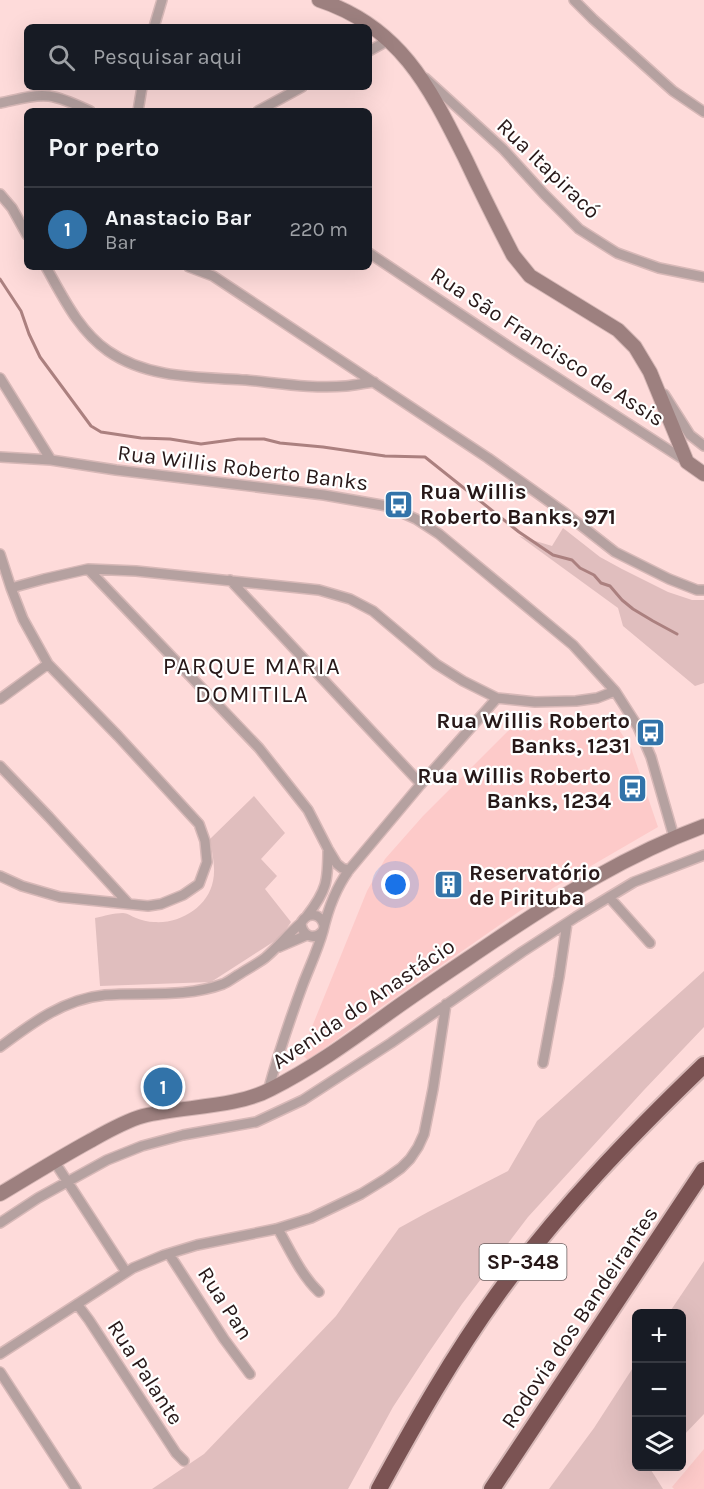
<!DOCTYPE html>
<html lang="pt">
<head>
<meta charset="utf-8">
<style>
  body { margin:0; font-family:Karla,sans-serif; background:#242831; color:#f1f3f6 }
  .controls { position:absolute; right:18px; bottom:18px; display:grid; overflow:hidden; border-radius:9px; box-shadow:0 6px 24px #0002 }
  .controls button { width:54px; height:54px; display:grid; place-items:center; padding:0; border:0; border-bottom:2px solid #363941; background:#171b24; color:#f1f3f6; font:30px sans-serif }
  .you { position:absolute; left:396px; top:885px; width:21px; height:21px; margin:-15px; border:4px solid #fff; border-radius:50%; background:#1a73e8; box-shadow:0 0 0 9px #1a73e833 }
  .badge { display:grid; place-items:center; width:39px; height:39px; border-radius:50%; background:#3273a9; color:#fff; font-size:20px; font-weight:700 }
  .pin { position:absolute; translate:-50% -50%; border:3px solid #fff; box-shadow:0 2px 6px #0006 }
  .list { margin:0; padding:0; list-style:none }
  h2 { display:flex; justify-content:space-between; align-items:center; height:78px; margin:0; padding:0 24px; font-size:26px }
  h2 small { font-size:20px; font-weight:400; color:#9ea1a6 }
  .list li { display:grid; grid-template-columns:39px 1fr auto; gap:18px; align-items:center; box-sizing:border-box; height:84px; padding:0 24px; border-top:2px solid #363941 }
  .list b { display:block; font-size:22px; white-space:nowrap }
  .list p { margin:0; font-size:20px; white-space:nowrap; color:#9ea1a6 }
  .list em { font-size:20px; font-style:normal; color:#9ea1a6 }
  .icon { flex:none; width:33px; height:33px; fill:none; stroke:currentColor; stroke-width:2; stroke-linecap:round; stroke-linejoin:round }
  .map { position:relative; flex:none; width:704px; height:1489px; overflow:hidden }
  .search { position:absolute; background:#171b24; box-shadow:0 6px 24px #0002; left:24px; top:24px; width:348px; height:66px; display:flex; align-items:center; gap:15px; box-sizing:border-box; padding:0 21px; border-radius:9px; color:#9ea1a6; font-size:22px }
  .panel { position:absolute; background:#171b24; box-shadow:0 6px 24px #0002; left:24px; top:108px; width:348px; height:162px; border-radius:9px }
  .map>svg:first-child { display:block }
  .built { fill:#fdcac9 }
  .green { fill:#e0bebe }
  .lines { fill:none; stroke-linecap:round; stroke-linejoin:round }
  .stream { stroke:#ab807f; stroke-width:3 }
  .street-casing { stroke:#d7b8b7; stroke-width:12 }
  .secondary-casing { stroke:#d7b8b7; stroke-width:16 }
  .highway-casing { stroke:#d7b8b7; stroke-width:20 }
  .street { stroke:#b5a1a0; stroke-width:9 }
  .secondary { stroke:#9d807f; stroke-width:14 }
  .highway { stroke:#7b5353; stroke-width:16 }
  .labels { text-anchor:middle; stroke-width:4.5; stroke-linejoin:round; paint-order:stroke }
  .shield { fill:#fff; stroke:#685d5d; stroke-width:1.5 }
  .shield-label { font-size:21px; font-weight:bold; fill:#271818 }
  .street-label { font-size:22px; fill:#271818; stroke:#fff }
  .poi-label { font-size:22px; font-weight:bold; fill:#271818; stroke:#fff; text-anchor:start }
  .neighbourhood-label { font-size:24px; letter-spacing:1.5px; fill:#271818; stroke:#fff }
</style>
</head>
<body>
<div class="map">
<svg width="704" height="1489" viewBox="0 0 704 1489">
  <rect width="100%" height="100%" fill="#fedbda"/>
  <path class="built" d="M 612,719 L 631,748 L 658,827 L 553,888 L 373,1013 L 308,1060 L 301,1054 L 367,891 L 385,859 L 423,816 L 514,725 Z
    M 704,1449 L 704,1489 L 674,1489 L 672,1487 Z"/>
  <path class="green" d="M 563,528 L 600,557 L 622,569 L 668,592 L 692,600 L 704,600 L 704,683 L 695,686 L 623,626 L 618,608 L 519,536 L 552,546 Z
    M 254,796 L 285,833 L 261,859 L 277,876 L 265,889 L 291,922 L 281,937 L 211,982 L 100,986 L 95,918 C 104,916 114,913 123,913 C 127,913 131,916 136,918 C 141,920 148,922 154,922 C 180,924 208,907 213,881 C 216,867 212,853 210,839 Z
    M 704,971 L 704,1027 L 644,1090 L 528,1217 L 462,1304 L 427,1355 L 393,1407 L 348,1489 L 152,1489 L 204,1454 L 336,1316 L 399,1228 L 428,1212 L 508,1171 L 537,1121 Z
    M 704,1261 L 704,1414 L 682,1437 L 682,1314 L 669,1313 Z
    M 636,1363 L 636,1466 L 654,1467 L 651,1470 L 663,1489 L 549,1489 L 594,1428 Z"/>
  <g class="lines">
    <path class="stream" d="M 0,279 L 21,311 L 29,334 L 40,357 L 91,426 L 101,432 L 141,438 L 170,439 L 201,444 L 238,439 L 264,439 L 280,443 L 323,447 L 385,456 L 425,457 L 519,532 L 553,555 L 572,560 L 580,568 L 594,575 L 601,583 L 610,586 L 622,600 L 633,609 L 653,621 L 677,634"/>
    <defs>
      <path id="street" d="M 574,0 L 593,19 L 673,91 L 704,112
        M 154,27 L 162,0
        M 369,51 L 389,40
        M 425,78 L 503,149 L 544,194 L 579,229 L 617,253 L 659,268 L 704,277
        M 0,103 C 15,100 33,94 49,96 C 63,98 77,105 90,111
        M 138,111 L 142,87
        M 258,111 L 302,87
        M 0,194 L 12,208 L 27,235
        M 369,253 L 514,350 L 686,461
        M 46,267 C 63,297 79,331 108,351 C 148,379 200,377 246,380 C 278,383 313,389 346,386 C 355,385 365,383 374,382
        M 189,267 L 213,276 L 488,458 L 565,513 L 615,552 L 669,579 L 697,590 L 704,590
        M 0,378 L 51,460
        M 664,394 L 690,435 L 704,446
        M 0,457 L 51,460 L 116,470 L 324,495 L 387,506 L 416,519 L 439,534 L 573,645 L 615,691 L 638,727 L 651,757 L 674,837
        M 0,554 L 11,588 L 23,619 L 48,664 L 118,736 L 199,824 L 205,841 L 207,862 L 199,884 L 183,895 L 161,904 L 148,906 L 60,897 L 22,886 L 0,876
        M 88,569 L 259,748 L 308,810 L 328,849 L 337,864 L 342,868 L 349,870
        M 230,580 L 421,784
        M 11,588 L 44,579 L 88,569 L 136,571 L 319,590 L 350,599 L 373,611 L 436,664 L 463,681 L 497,698 L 535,702 L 576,701 L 597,698 L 615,691
        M 0,699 L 48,664
        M 0,766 L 49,817 L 128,903
        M 609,897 L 650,943
        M 307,916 C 327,890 328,881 328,849
        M 324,925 C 321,913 307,911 301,923 C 302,936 314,941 323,931 C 328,909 336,888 349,870 L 421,784 L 497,698
        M 279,947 L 307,935
        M 0,1047 C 32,1023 64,999 105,995 C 144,992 185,998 223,984 C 228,982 233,978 238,975 C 247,969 257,964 265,958 C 278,947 288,934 301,923
        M 543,1063 L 559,977 L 567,923
        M 268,1091 C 278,1055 290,1019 303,984 C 310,966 318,949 323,931
        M 54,1161 L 126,1272
        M 0,1223 L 38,1198 L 107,1160 L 142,1146 L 183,1135 L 256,1122 L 303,1100 L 391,1043 L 522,952 L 576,917 L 634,882 L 704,855
        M 278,1229 C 290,1250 301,1275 319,1292
        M 169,1254 L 224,1339 L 250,1374
        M 77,1304 L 89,1320 L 176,1453 L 184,1461
        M 0,1354 L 133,1268 L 164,1255 L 197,1245 L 276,1229 L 311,1218 L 361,1194 L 387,1178 L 401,1168 L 410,1159 L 418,1147 L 424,1134 L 433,1089 L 446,1004
        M 0,1372 L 76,1489"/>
      <path id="secondary" d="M 319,0 C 401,27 430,88 466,160 C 481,192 497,224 513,255 L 530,276 L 618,330 L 635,347 L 650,372 L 687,462 L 704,474
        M 0,1194 C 30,1176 59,1158 90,1141 C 106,1132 125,1121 143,1116 C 182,1106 236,1108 271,1089 C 317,1066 358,1035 400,1005 C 431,983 463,962 494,941 C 561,896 628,854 704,826"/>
      <path id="highway" d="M 379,1489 C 415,1423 453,1356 497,1295 C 558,1211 630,1136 704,1065
        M 492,1489 L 704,1170"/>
    </defs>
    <use href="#street" class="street-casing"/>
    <use href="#secondary" class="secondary-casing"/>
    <use href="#highway" class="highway-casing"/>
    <use href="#street" class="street"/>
    <use href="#secondary" class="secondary"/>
    <use href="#highway" class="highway"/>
  </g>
  <defs>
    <symbol id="bus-square" viewBox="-11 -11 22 22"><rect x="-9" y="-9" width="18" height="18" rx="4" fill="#3273a9" stroke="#fff"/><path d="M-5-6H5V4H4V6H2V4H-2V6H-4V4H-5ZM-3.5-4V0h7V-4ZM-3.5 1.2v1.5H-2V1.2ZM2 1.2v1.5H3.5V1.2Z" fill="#fff"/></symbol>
    <symbol id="building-square" viewBox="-11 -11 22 22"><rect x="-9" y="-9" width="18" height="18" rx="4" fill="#3273a9" stroke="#fff"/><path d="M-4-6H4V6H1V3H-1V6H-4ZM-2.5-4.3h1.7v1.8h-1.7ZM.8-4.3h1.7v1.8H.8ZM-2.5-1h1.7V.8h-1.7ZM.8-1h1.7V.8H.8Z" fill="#fff"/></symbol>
  </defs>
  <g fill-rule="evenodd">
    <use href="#bus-square" x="382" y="488" width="33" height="33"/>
    <use href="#bus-square" x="634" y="716" width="33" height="33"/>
    <use href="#bus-square" x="616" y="772" width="33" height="33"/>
    <use href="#building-square" x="432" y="868" width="33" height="33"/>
  </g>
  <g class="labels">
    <rect class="shield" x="479.5" y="1244" width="87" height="36" rx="4.5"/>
    <g class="shield-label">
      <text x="523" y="1269">SP-348</text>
    </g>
    <g class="street-label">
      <text transform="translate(549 168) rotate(44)" y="8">Rua Itapiracó</text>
      <text transform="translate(548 346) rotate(33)" y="8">Rua São Francisco de Assis</text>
      <text transform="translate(243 467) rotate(7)" y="8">Rua Willis Roberto Banks</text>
      <text transform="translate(363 1003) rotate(-34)" y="8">Avenida do Anastácio</text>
      <text transform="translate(226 1303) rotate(57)" y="8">Rua Pan</text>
      <text transform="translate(579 1317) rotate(-56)" y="8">Rodovia dos Bandeirantes</text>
      <text transform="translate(146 1372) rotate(57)" y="8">Rua Palante</text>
    </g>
    <g class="poi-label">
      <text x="420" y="499">Rua Willis<tspan x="420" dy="25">Roberto Banks, 971</tspan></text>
      <text x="630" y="728" text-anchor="end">Rua Willis Roberto<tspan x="630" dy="25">Banks, 1231</tspan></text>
      <text x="611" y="783" text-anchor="end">Rua Willis Roberto<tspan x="611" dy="25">Banks, 1234</tspan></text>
      <text x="469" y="880">Reservatório<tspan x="469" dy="25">de Pirituba</tspan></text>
    </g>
    <g class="neighbourhood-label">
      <text x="252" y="674">PARQUE MARIA<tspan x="252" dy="28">DOMITILA</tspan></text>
    </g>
  </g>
</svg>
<div class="controls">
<button>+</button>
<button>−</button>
<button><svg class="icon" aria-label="layers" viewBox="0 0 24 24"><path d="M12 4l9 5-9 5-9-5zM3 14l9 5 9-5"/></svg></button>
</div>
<div class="you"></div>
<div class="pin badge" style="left:163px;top:1087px">1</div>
<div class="search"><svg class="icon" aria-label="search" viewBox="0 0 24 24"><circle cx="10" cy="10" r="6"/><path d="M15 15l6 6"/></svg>Pesquisar aqui</div>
<section class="panel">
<h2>Por perto<small></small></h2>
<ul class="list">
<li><span class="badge">1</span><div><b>Anastacio Bar</b><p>Bar</p></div><em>220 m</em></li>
</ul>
</section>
</div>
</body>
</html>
